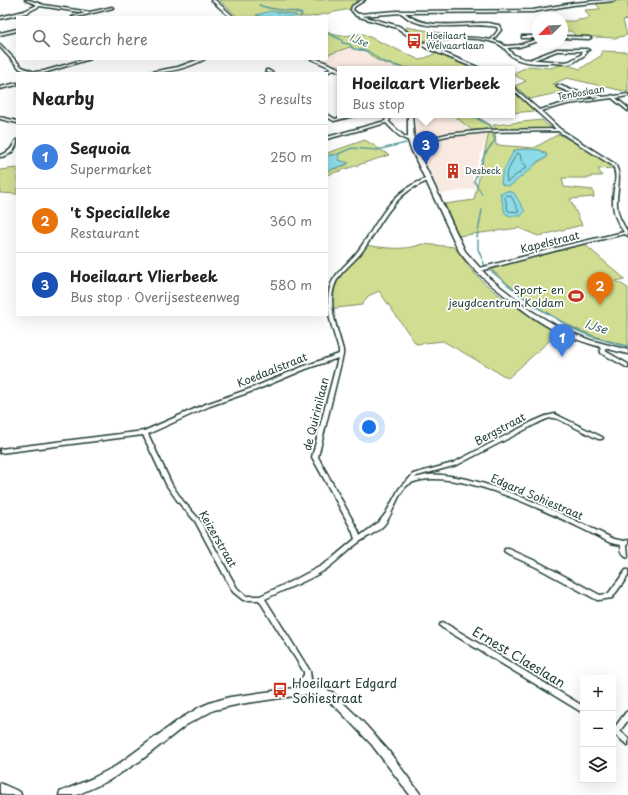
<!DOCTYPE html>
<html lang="en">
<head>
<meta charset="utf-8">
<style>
  body { margin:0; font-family:"Playpen Sans",sans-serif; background:#f6f6f6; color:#222 }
  .controls { position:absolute; right:12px; bottom:12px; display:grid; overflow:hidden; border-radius:0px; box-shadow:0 4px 16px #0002 }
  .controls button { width:36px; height:36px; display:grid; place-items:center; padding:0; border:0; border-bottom:1px solid #e0e0e0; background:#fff; color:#222; font:20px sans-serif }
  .compass { position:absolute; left:532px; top:12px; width:36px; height:36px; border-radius:50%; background:#fff; box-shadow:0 4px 16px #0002; rotate:246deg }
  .you { position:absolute; left:369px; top:427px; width:14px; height:14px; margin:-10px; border:3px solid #fff; border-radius:50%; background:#1a73e8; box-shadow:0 0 0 6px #1a73e833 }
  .badge { display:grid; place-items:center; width:26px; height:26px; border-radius:50%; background:#b45309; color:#fff; font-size:13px; font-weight:700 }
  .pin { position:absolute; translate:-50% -33px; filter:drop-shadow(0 1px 2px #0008) }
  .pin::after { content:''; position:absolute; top:21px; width:14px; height:12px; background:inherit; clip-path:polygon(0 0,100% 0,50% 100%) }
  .popup { position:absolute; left:337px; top:66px; width:178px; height:52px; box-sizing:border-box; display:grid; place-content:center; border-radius:0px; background:#fff; filter:drop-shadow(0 1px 3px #0005); font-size:13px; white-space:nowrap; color:#767676 }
  .popup b { font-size:15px; color:#222 }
  .popup::after { content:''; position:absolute; left:50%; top:100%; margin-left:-8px; border:8px solid transparent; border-top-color:#fff }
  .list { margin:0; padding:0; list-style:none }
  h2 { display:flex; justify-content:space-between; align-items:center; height:52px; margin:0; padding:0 16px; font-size:17px }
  h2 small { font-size:13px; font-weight:400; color:#767676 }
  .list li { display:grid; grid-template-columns:26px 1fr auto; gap:12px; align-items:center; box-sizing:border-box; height:64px; padding:0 16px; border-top:1px solid #e0e0e0 }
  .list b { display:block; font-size:15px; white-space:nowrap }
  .list p { margin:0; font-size:13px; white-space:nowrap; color:#767676 }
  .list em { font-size:13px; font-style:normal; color:#767676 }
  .icon { flex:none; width:22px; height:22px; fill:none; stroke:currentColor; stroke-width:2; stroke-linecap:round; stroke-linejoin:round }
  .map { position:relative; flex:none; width:628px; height:795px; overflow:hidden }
  .search { position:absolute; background:#fff; box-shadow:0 4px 16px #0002; left:16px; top:16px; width:312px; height:44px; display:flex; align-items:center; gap:10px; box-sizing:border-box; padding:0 14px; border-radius:0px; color:#767676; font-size:15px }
  .panel { position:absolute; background:#fff; box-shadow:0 4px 16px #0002; left:16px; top:72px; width:312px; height:244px; border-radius:0px }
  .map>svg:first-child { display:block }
  .built { fill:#f9eae1 }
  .green { fill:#d1de92; stroke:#788e63; fill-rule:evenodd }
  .water { fill:#8cdbe9; stroke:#609ca1 }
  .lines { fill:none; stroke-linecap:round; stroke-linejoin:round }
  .shore { stroke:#4b7c7c; stroke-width:1 }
  .stream-far1 { stroke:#609ca1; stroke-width:1.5 }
  .stream { stroke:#609ca1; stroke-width:2 }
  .street-casing { stroke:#1f3d34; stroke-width:3 }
  .secondary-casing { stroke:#1f3d34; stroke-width:3 }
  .street { fill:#fff; fill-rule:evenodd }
  .secondary { fill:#fff; fill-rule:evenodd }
  .labels { text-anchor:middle; stroke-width:3.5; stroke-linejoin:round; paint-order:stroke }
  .far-poi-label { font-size:9px; fill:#1f3d34; stroke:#fff; text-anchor:start }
  .far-street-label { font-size:9px; fill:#1f3d34; stroke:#fff }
  .far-water-label { font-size:10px; font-style:italic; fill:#3a6461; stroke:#fff }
  .street-label { font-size:11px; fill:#1f3d34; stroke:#fff }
  .poi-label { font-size:11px; fill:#1f3d34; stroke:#fff; text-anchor:end }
  .water-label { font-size:12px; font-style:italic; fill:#3a6461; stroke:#fff }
  .near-street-label { font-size:13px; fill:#1f3d34; stroke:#fff }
  .near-poi-label { font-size:13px; fill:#1f3d34; stroke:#fff; text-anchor:start }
</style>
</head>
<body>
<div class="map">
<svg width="628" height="795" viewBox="0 0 628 795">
  <rect width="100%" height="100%" fill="#fff"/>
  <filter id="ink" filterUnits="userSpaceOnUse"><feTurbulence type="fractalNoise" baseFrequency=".025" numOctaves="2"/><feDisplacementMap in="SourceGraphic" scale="8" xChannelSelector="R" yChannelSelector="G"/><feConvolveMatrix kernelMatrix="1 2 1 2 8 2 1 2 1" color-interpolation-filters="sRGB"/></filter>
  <g filter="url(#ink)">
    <path class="built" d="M 350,47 L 353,49 L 366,52 L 369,56 L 381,62 L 405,69 L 346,69 L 323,59 L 327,59 L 327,55 Z
      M 429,115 L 453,115 L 472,130 L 416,140 L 415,117 Z
      M 489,132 L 472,179 L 477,188 L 441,194 L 428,170 L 418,145 L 453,136 Z"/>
    <path class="green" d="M 219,0 L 361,0 L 352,5 L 350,9 L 310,17 L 297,17 L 296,15 C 281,11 271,11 257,15 L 263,17 L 238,17 Z
      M 628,0 L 628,19 L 623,20 L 627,35 L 616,38 L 576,36 L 571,31 L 562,31 L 562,21 L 574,21 L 590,18 L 585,10 L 600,9 L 595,2 Z
      M 406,27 L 441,33 L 442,38 C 423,43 420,41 406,29 Z
      M 327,31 L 331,34 L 341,36 L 363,34 L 420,60 L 437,53 L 477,69 C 450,69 383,75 366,51 L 353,49 L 350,47 L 327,55 Z
      M 601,51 L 628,52 L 628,92 L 567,78 L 553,84 L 566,91 L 530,99 L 515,86 L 526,81 L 512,74 L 529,66 L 550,68 L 564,64 L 580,69 L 602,55 Z
      M 512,90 L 534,111 L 512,113 Z
      M 453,115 L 491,115 L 477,117 L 491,125 L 493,129 L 472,130 Z
      M 542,120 L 549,127 L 553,127 L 554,128 L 552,130 L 496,129 L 493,125 Z
      M 489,132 L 495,132 L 496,145 L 534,148 L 559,134 L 608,162 L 614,168 L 598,169 L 602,176 L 591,176 L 591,178 L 562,178 L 564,187 L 593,190 L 594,197 L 570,199 L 582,225 L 538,236 L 519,228 L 458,236 L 445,204 L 474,200 ZM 526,149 L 540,150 L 546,153 L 546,158 C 537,161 532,169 524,174 L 515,150 Z
      M 365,140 L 389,155 L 327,175 L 327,171 L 347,165 L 348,163 L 338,160 L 333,154 L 327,156 L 327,153 Z
      M 17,168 L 17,194 L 0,193 L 0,170 Z
      M 422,244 L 455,247 C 461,256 468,266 475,274 C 499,299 530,315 559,332 L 508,378 L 443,341 L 416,344 L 379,291 L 368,296 L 362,305 L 328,309 L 331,286 L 362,245 C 383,247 402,252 422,244 Z
      M 584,244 L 625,279 L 616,281 L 628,288 L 628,346 C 612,342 596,337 581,331 C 550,318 515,292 491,269 Z"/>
    <path class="water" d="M 271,11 L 296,15 L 297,17 L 263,17 L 256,15 Z
      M 526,149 L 540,150 L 547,155 L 546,158 L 538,161 L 532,168 L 510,186 L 503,185 L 501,183 L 502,174 L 513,152 L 515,150 Z
      M 338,154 L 339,156 L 338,160 L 349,163 L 327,171 L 327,156 Z
      M 508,191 L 514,193 L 525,211 L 521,216 L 510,216 L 505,213 L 500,193 Z"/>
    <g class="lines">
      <path class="shore" d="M 517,153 L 520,154 L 521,160 L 527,167 L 507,182 L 506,175 Z
        M 506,195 L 511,196 L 519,212 L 508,211 L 505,197 Z"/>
      <path class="stream-far1" d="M 259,5 C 273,11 288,9 302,14 L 300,17
        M 327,33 L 342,40 L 342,43 L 349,44 L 354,49 L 368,51 L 381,61 L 407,69
        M 472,115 L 490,126 L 492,129
        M 338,154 L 352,148 L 377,150 L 406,143
        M 482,194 L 474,181 L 485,154 L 495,140 L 492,132
        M 477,237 L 482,210
        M 478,240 L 478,249 L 485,266 L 528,301 L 537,307"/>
      <path class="stream" d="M 535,306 L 574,329 L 591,336 L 628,347"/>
      <defs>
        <path id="street" d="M 25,0 L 29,0 L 44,5 L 90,12 L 112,7 L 113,8 L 77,17 L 72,17 L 85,13 L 40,6 L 26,13 L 0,19 L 0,17 L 24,11 L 37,5 Z
          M 362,0 L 365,0 L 354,7 L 353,10 L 358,14 L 397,11 L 533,10 L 573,3 L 605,0 L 615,0 L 614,1 L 573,5 L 533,12 L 405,13 C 427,31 461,22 487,23 C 491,23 495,25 499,25 L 501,30 L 493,40 L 501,43 L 505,46 L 519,45 L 538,39 L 538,41 L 519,47 L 507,48 L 514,55 L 524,59 L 565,62 L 570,61 L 582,54 L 582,52 L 581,51 L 557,51 L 534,60 L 531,59 L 557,49 L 587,49 L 589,50 L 584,51 L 586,52 L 585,55 C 581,57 576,61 572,63 C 566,65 559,63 554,63 C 541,63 526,64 514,58 C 509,55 507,51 503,47 C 499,44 494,42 489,41 C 468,36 446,39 425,44 L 428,46 L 482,69 L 477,69 L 426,48 L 397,28 L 356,16 L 351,10 L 352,6 ZM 401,13 C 404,15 406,17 409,19 C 434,33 469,21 497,27 L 498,30 L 491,40 C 468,35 446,38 423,43 L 399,26 L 362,16 Z
          M 17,29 L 17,31 L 0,35 L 0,33 Z
          M 522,36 L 538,36 L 538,38 L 522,38 Z
          M 562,36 L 589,37 L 591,38 L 589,39 L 562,38 Z
          M 0,44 L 22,67 L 34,72 L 44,71 L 85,59 L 90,59 L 44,73 L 31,73 L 20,69 L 0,47 Z
          M 200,59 L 205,59 C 189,68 167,73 149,73 L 151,72 L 178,67 Z
          M 333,67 L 336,68 L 327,73 L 323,73 Z
          M 266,70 L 268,70 L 273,73 L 269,73 L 266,72 Z
          M 17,83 L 17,85 L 0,89 L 0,87 Z
          M 557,85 L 559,85 L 571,90 L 601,96 L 602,96 L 602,97 L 611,96 L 612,95 L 614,96 L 628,94 L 628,96 L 616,98 L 628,108 L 628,111 L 612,98 L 568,104 L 541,111 L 560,129 L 615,164 C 623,177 616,190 617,204 C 617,210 619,217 622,222 C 624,227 628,231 628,236 L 625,234 L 569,247 L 480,271 L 476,271 L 476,269 L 567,245 L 624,232 C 618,224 613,214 613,203 C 612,191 619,177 613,166 L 558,131 L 487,132 L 447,136 L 412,144 L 410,143 L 447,134 L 487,130 L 556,129 L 512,89 L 512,86 L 539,110 L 568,102 L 600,98 L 569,92 L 557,87 Z
          M 327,114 L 335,119 L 351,115 L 357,115 L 334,121 L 327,117 Z
          M 387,115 L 391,115 L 389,122 L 404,136 L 412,139 L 412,141 C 401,140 394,131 386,123 L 327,139 L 327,137 L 385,121 Z
          M 0,117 L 17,121 L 17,123 L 0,119 Z
          M 16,140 L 17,140 C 17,150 10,156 0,157 L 0,155 C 9,153 12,148 16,140 Z
          M 428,178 L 430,178 L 431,179 C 423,184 414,186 407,192 C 386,208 376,233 361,253 C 352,264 338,273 334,287 C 328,308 338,330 343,350 L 343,355 L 318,457 L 358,530 L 360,536 L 379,522 L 386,513 L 399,489 L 403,484 L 408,480 L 413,474 L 453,463 L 532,422 L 546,416 L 555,414 L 557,415 L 602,437 L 603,438 L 602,439 L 598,439 L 558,419 C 550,416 543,421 536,424 L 457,465 L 417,476 L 415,478 C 419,477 423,476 427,475 C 438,473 456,477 467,479 C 518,492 566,516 614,539 L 624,541 L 628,540 L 628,544 L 627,544 L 628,557 C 622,555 621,550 621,545 L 611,543 C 568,522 457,463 411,483 C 397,490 394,515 383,526 C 376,533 366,537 358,543 C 346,551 337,562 325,570 C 306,582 285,589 265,599 L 310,671 C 311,679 311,682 314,690 L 313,692 L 311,693 L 309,692 L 305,683 L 302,692 L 300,693 L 298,692 C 295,685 300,680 304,675 L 304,672 L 259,600 L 243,600 L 233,592 L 195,521 L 179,503 L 167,486 L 143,435 L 0,453 L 0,449 L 144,431 L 206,404 L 252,388 L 302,367 L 339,354 L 339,350 C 333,330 324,308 330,287 C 334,273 349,263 358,251 C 373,231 384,204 406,189 C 413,184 420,181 428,178 ZM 338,358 L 312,457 L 352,530 L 355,539 L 330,560 L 321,566 L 298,578 L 260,596 L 246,596 L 237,588 L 199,519 L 183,501 L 172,485 L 148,434 L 210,406 L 256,390 L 306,369 Z
          M 600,345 L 604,345 L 605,351 L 628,364 L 628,368 L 601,353 L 600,346 Z
          M 505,549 L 509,549 L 540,563 L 600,595 L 608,594 L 626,570 L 628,570 L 628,576 L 612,598 L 599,600 L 597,600 L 536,567 L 505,553 L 504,551 Z
          M 443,622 L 583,706 L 583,713 L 441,627 L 440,625 L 441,623 Z
          M 628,711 L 628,720 L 620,731 L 628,738 L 628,745 L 626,744 L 613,733 L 613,726 L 615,727 L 626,712 Z"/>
        <path id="secondary" d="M 211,0 L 215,0 L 234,17 L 230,17 Z
          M 311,59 L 317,59 L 341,69 L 340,69 L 340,71 L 338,71 Z
          M 408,115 L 412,115 L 414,140 L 416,147 L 465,251 L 489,278 L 533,312 L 562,329 L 590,340 L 628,350 L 628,354 C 604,348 580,342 558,332 C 542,324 526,313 512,301 C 492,286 474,272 459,251 L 410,147 L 408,140 Z
          M 314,686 L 320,687 L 332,692 L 361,720 L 387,749 L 421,795 L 410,795 L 372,745 L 337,708 L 322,696 L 308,694 L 240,704 L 214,710 L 186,725 L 140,761 L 108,781 L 77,795 L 59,795 L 60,792 L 93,778 L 116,766 L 180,719 L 200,707 L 212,702 L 230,697 L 302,687 Z
          M 0,783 L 20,792 L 21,795 L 5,795 L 0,793 Z"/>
      </defs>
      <use href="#street" class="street-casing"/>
      <use href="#secondary" class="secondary-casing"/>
      <use href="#street" class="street"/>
      <use href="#secondary" class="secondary"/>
    </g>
  </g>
  <defs>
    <symbol id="bus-bare" viewBox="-9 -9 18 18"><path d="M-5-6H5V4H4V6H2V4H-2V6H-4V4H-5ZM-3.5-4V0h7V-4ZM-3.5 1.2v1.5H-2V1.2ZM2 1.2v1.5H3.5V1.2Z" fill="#c8321e" stroke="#fff" stroke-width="2.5" paint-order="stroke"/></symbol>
    <symbol id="building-bare" viewBox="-9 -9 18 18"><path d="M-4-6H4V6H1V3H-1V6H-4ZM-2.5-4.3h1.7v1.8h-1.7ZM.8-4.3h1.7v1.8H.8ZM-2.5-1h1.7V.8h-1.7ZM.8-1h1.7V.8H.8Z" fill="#c8321e" stroke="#fff" stroke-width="2.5" paint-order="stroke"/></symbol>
    <symbol id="stadium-bare" viewBox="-9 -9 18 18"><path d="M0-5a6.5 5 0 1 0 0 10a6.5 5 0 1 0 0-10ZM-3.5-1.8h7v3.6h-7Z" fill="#c8321e" stroke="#fff" stroke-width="2.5" paint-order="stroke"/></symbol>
  </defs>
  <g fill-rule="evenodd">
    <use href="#bus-bare" x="403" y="30" width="22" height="22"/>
    <use href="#building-bare" x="442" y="160" width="22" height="22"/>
    <use href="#stadium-bare" x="565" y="285" width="22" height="22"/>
    <use href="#bus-bare" x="269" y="679" width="22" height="22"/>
  </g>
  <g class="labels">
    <g class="far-poi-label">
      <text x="426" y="39">Hoeilaart<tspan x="426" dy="10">Welvaartlaan</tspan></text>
      <text x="465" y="174">Desbeck</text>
    </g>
    <g class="far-street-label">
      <text transform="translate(581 93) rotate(-10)" y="3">Tenboslaan</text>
    </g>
    <g class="far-water-label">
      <text transform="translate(359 40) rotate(21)" y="4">IJse</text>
    </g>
    <g class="street-label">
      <text transform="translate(550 242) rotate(-14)" y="4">Kapelstraat</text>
      <text transform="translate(272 370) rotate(-22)" y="4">Koedaalstraat</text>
      <text transform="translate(316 414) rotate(-76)" y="4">de Quirinilaan</text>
      <text transform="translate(500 429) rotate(-28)" y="4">Bergstraat</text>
      <text transform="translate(537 497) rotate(23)" y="4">Edgard Sohiestraat</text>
      <text transform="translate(218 539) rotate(60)" y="4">Keizerstraat</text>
    </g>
    <g class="poi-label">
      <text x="564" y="294">Sport- en<tspan x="564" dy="13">jeugdcentrum Koldam</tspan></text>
    </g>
    <g class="water-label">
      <text transform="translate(596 327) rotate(18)" y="4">IJse</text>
    </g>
    <g class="near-street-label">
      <text transform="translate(519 657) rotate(31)" y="5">Ernest Claeslaan</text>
    </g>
    <g class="near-poi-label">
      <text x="292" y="688">Hoeilaart Edgard<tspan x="292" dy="15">Sohiestraat</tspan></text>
    </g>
  </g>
</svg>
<div class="controls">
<button>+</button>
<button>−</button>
<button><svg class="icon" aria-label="layers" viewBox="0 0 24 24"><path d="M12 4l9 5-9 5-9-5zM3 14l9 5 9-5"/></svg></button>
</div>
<svg class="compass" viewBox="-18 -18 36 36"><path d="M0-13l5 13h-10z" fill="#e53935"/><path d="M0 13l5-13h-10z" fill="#767676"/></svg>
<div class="you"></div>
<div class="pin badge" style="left:562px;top:357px;background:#3f7fe0">1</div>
<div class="pin badge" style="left:600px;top:305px;background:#e8710a">2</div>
<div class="pin badge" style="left:426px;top:164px;background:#1a4fb4">3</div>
<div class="popup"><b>Hoeilaart Vlierbeek</b>Bus stop</div>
<div class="search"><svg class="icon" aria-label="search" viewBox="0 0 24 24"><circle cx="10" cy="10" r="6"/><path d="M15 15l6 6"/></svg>Search here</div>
<section class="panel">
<h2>Nearby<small>3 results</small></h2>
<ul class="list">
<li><span class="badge" style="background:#3f7fe0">1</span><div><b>Sequoia</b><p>Supermarket</p></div><em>250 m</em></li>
<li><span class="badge" style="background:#e8710a">2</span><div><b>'t Specialleke</b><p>Restaurant</p></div><em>360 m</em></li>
<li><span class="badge" style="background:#1a4fb4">3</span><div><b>Hoeilaart Vlierbeek</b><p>Bus stop · Overijsesteenweg</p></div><em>580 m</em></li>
</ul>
</section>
</div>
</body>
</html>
